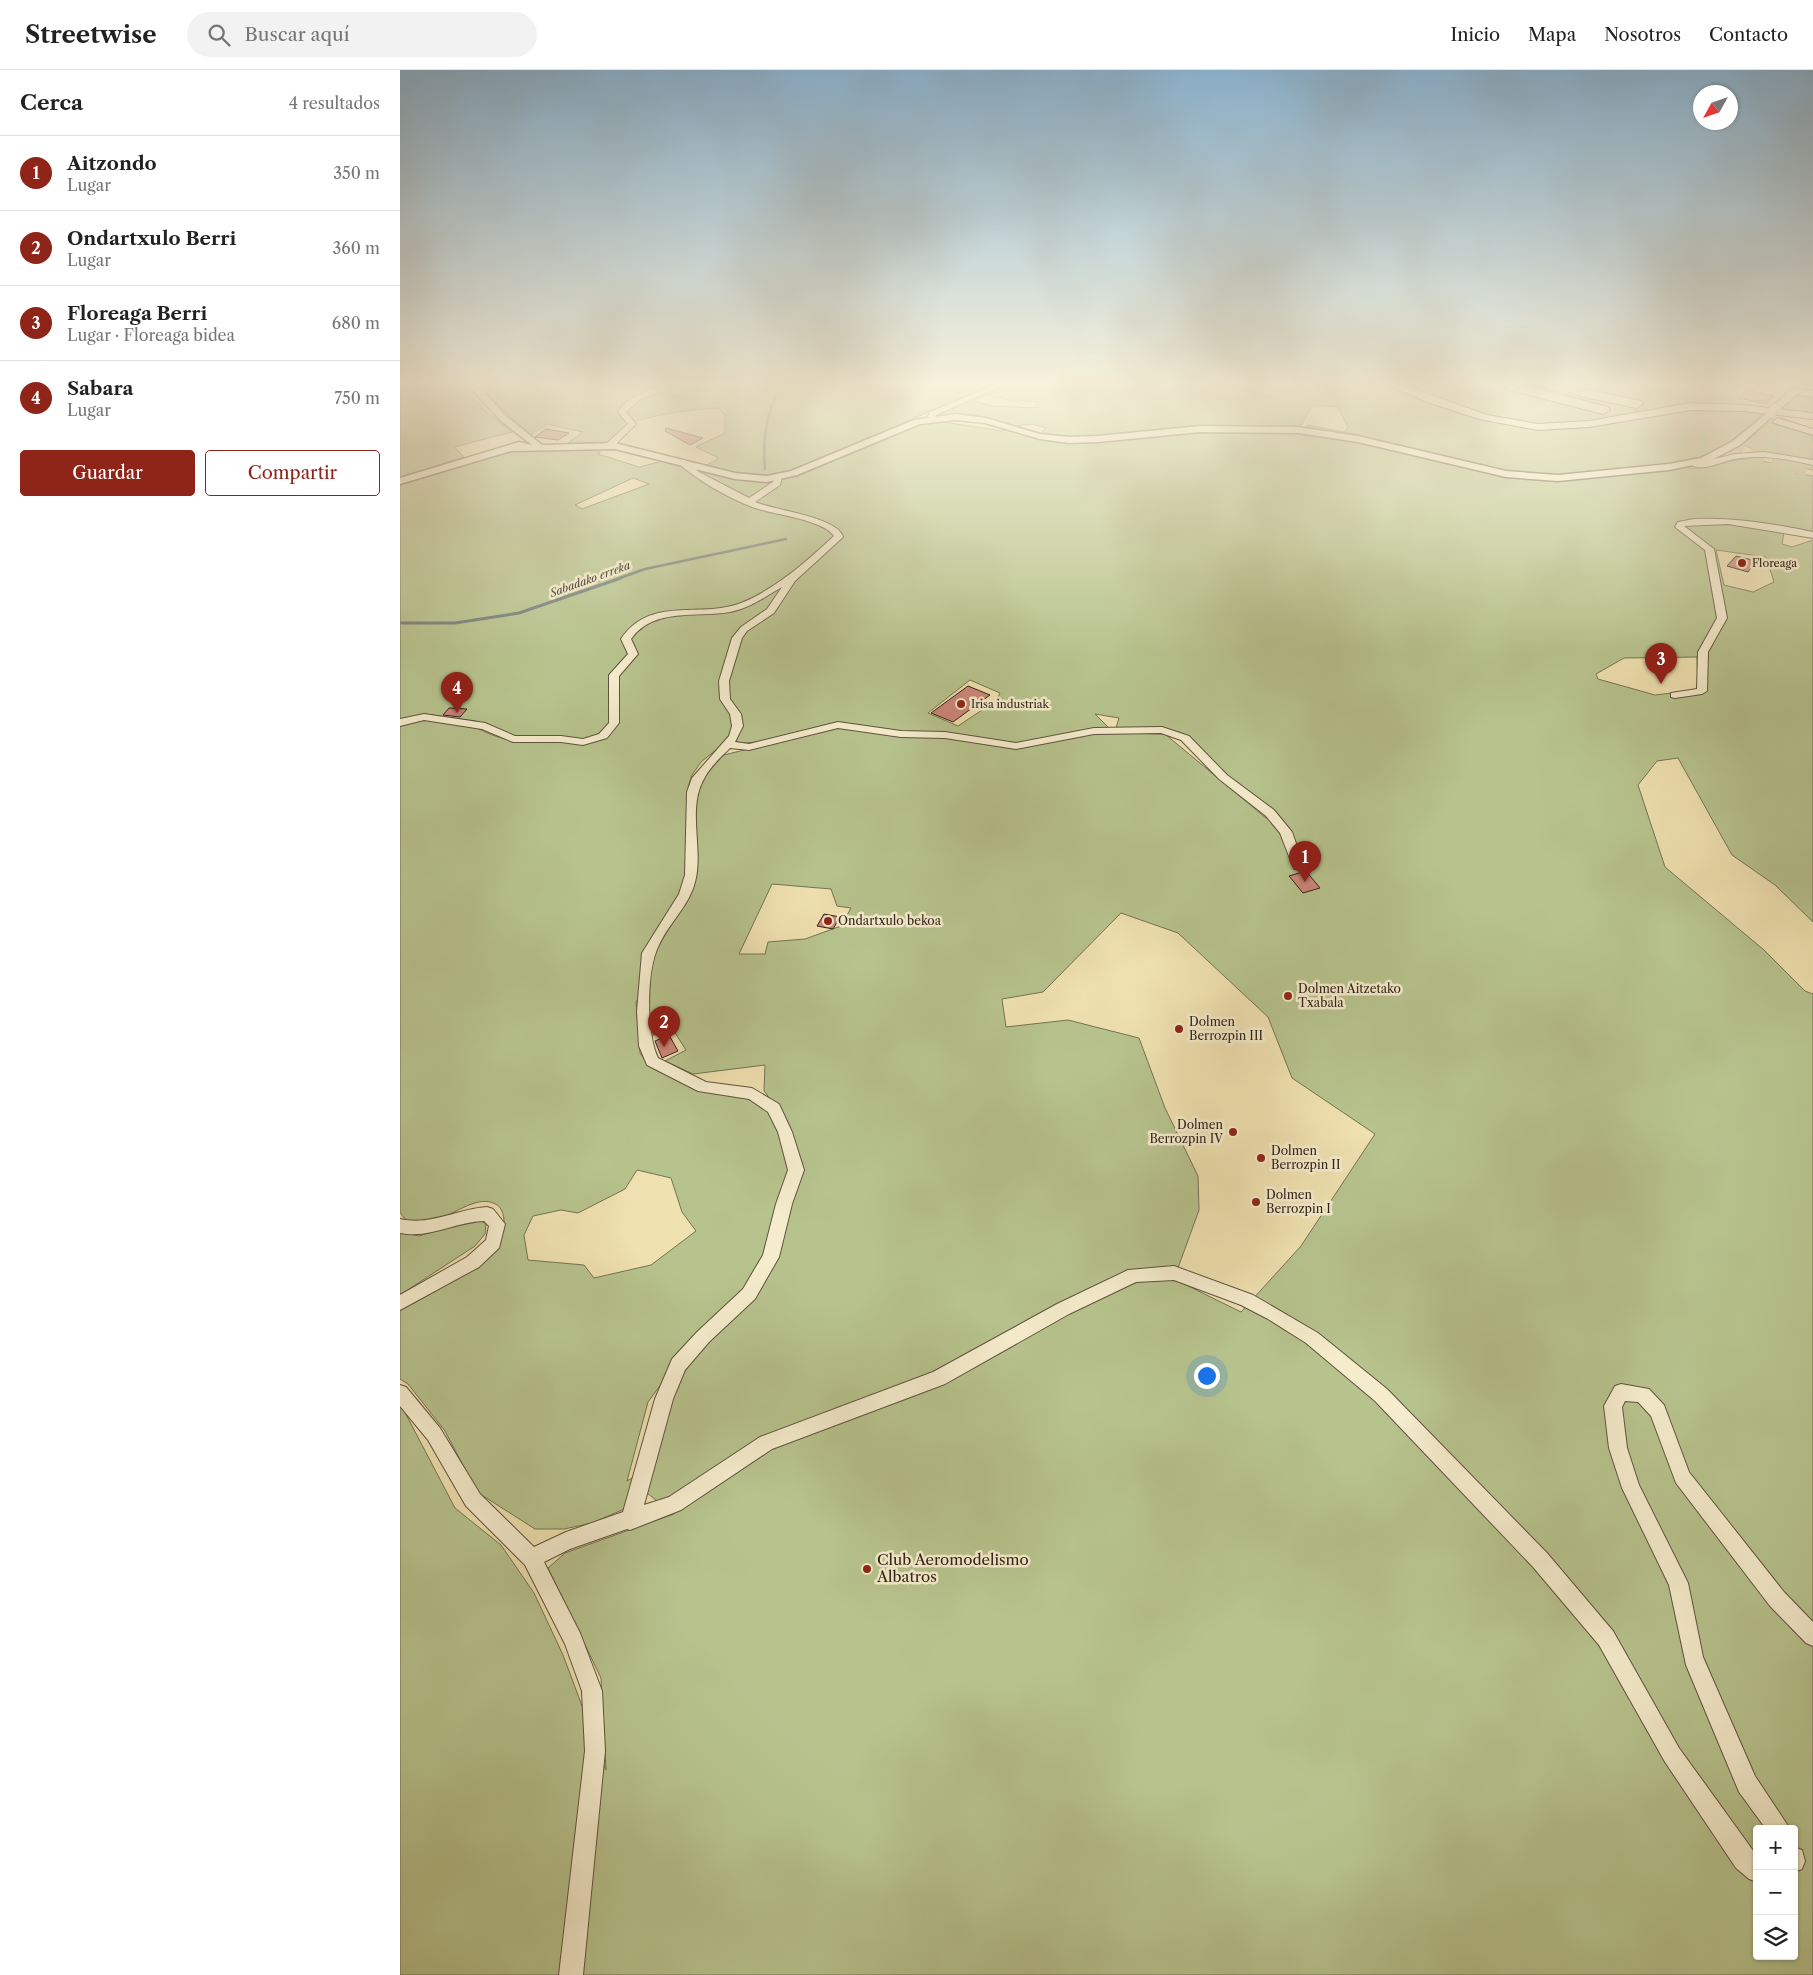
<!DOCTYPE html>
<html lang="es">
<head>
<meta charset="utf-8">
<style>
  body { margin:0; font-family:"Libre Caslon Text",serif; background:#f2f2f2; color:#222 }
  .controls { position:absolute; right:15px; bottom:15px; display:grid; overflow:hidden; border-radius:5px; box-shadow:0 1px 4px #0004 }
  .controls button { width:45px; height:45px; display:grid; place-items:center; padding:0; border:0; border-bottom:1px solid #e0e0e0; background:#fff; color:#222; font:25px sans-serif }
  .compass { position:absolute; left:1293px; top:15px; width:45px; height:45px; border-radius:50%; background:#fff; box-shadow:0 1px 4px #0004; rotate:230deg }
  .you { position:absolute; left:806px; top:1305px; width:18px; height:18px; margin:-12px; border:4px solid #fff; border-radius:50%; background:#1a73e8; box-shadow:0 0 0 8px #1a73e833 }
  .badge { display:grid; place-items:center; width:32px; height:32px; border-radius:50%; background:#8f2418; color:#fff; font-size:16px; font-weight:700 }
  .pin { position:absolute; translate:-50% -41px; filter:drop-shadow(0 1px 2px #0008) }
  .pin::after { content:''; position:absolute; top:26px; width:18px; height:15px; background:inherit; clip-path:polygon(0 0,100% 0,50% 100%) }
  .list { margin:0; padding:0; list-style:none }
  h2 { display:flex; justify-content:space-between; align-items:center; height:65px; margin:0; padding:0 20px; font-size:21px }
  h2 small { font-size:16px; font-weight:400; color:#767676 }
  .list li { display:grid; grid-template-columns:32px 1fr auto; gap:15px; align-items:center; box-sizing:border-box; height:75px; padding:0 20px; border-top:1px solid #e0e0e0 }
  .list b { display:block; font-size:19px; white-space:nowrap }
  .list p { margin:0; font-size:16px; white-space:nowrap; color:#767676 }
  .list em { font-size:16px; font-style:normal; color:#767676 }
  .actions { display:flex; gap:10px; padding:15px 20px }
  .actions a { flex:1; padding:11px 0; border:1px solid #8f2418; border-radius:5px; text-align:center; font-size:18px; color:#8f2418 }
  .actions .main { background:#8f2418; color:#fff }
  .icon { flex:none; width:28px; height:28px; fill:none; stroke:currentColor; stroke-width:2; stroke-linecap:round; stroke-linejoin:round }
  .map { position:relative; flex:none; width:1413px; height:1905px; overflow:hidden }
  header { display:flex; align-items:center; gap:30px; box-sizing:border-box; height:70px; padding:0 25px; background:#fff; border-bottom:1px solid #e0e0e0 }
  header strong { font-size:24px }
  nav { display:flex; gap:28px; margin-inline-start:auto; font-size:18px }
  .search { width:350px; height:45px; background:#f2f2f2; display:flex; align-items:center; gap:12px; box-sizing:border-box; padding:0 18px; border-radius:28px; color:#767676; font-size:19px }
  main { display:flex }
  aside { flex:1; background:#fff }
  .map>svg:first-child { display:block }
  .green { fill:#b7c38d; stroke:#747354; fill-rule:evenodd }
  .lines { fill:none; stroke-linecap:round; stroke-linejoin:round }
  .stream-far1 { stroke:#737e78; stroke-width:2.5 }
  .stream { stroke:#737e78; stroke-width:3 }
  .building { fill:#ce867a; stroke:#30231a }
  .motorway-tunnel { stroke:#cabb92; stroke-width:14; stroke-dasharray:14 8; stroke-linecap:butt }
  .minor-casing { stroke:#605240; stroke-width:2 }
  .tertiary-casing { stroke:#605240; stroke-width:3 }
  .secondary-casing { stroke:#30231a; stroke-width:2 }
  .motorway-casing { stroke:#30231a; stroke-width:2 }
  .minor { fill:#f5eccc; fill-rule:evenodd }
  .tertiary { fill:#f5eccc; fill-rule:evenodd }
  .secondary { fill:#f5eccc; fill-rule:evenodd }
  .motorway { fill:#f0e1b0; fill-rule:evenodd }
  .tertiary-bridge-casing { stroke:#605240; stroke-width:11; stroke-linecap:butt }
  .tertiary-bridge { stroke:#f5eccc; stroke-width:10 }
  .poi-dot { fill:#8f2418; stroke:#f5eccc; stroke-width:2 }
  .labels { text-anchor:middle; stroke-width:5; stroke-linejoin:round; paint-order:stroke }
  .far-poi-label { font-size:11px; fill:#30231a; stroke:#f5eccc; text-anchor:start }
  .far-water-label { font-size:11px; font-style:italic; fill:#525049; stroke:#f5eccc }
  .poi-label { font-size:12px; fill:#30231a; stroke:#f5eccc; text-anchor:start }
  .near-poi-label { font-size:15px; fill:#30231a; stroke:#f5eccc; text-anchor:start }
</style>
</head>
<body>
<header>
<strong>Streetwise</strong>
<div class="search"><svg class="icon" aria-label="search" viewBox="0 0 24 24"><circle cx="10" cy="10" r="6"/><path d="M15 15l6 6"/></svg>Buscar aquí</div>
<nav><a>Inicio</a><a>Mapa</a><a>Nosotros</a><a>Contacto</a></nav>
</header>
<main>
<aside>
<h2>Cerca<small>4 resultados</small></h2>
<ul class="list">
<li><span class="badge">1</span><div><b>Aitzondo</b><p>Lugar</p></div><em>350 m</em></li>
<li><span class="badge">2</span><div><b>Ondartxulo Berri</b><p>Lugar</p></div><em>360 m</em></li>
<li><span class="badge">3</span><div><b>Floreaga Berri</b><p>Lugar · Floreaga bidea</p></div><em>680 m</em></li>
<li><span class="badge">4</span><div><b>Sabara</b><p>Lugar</p></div><em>750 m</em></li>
</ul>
<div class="actions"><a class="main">Guardar</a><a>Compartir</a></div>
</aside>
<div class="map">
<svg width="1413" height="1905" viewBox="0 0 1413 1905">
  <rect width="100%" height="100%" fill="#f0e1b0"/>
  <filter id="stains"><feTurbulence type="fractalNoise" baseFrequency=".004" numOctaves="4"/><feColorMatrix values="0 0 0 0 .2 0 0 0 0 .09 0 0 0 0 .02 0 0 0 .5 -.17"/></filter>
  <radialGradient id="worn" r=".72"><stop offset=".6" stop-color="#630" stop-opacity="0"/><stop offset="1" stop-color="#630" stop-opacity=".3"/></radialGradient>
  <path class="green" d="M 13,316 L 62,316 L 85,341 L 112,362 L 54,377 L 64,387 L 0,407 L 0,318 Z
    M 79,316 L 263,316 L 251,321 L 281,326 L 291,316 L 589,316 L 419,389 L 428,392 C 468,374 508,352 553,349 L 550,353 L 602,361 L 608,359 L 645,370 L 660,371 L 722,370 L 808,362 L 914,364 L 906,359 L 908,355 L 944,362 L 948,357 L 938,337 L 913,335 L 900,357 C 853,357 805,356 758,360 C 719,364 679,373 640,364 L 646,358 L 632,354 L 615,356 L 574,345 L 534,346 L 570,330 L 593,336 L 634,338 L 638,332 L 619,330 L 617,332 L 585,324 L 608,316 L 836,316 L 872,327 L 865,316 L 986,316 L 1040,337 L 1052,336 L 1002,316 L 1095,316 L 1198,342 L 1204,338 L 1122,316 L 1133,316 L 1227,336 L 1236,333 L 1167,316 L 1252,316 L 1249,321 L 1254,322 L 1289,316 L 1321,316 L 1339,323 L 1335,328 L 1344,330 L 1342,335 C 1295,332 1245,334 1201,351 C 1214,356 1225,351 1239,348 C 1281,338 1320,338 1363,343 L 1329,376 L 1303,389 L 1279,395 C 1306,405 1321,389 1348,389 C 1357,389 1367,392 1376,394 L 1381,388 L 1413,394 L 1413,400 L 1396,397 L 1395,403 L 1413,406 L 1413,462 L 1385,456 L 1382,474 L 1392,477 L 1413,470 L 1413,852 L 1375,815 L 1332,785 L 1278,688 L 1257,691 L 1238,715 L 1265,797 L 1364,880 L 1405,921 L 1413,924 L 1413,1905 L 0,1905 L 0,1333 L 55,1438 L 101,1475 L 134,1523 L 163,1585 L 206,1700 L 201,1608 L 148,1498 L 165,1483 L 274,1444 L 243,1420 L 222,1440 L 192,1453 L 164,1459 L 135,1459 L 77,1422 L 45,1361 L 8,1314 L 0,1309 L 0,1240 C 27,1225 108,1187 104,1151 C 104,1146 102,1138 97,1135 C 69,1116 22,1181 0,1142 L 0,655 C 22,646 46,649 69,655 C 84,660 100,672 116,668 L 76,651 L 25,644 L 0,651 L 0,413 L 53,394 L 108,380 L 203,377 L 198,384 L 239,397 L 267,390 L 336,409 L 361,412 L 365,407 L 342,405 L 307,395 L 319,388 L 296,377 L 325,363 L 325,345 L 318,338 C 302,338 240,346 228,355 C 222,360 215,367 208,373 L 168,373 L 183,362 L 147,354 L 130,365 ZM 233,408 L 249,414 L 182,439 L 175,435 ZM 1316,480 L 1366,487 L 1374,512 L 1353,522 L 1324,515 ZM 1297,587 L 1298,620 L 1255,625 L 1198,609 L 1196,604 L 1224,588 ZM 570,610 L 600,623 L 597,630 L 558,656 L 528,643 ZM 695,644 L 719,648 L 716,658 L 767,659 L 782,663 L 791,669 L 827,705 L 875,745 L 866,748 L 765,664 L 714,663 ZM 410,659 L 412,663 L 324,685 C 311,693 303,701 298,715 L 288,717 L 292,705 L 301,692 L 322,675 L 357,672 ZM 372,814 L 431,819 L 437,836 L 451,838 L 441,856 L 405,869 L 368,872 L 365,884 L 339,884 ZM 721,843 L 778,863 L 868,947 L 892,1008 L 975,1064 L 901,1176 L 841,1242 L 774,1209 L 799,1140 L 798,1106 L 765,1038 L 739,968 L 668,950 L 606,957 L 602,929 L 643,922 ZM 236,931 L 248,931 L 251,966 L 272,958 L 286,980 L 265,991 L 293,1004 L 365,995 L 364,1021 L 387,1051 L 399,1093 L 399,1107 L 389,1140 L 379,1186 L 345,1237 L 301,1276 L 274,1319 L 252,1396 L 227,1411 L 248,1332 L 297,1265 L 345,1222 L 366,1188 L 376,1141 L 389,1108 L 389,1093 L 378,1059 L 369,1042 L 340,1024 L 300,1019 L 248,994 L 240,983 ZM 237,1100 L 271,1108 L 282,1142 L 296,1161 L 251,1195 L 194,1208 L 184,1195 L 128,1190 L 124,1165 L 133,1146 L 161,1140 L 178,1143 L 225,1119 ZM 1357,1759 L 1394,1759 L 1394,1886 L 1357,1886 Z
    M 1397,325 L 1413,330 L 1413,344 L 1379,340 Z
    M 1368,353 L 1376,353 L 1413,365 L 1413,391 L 1365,383 L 1342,375 Z
    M 78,1148 L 86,1154 L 85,1164 L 75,1176 L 0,1225 L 0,1162 L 19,1166 Z"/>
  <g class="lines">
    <path class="stream-far1" d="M 0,321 L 33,316
      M 365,399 C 362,370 367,341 381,316
      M 217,509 L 245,499 L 386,469"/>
    <path class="stream" d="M 0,553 L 55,553 L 119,543 L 221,508"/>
  </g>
  <path class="building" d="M 1346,319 L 1356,322 L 1374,326 L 1366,334 L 1338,328 Z
    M 266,358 L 303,368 L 290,375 L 265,361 Z
    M 146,359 L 169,363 L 158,370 L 135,367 Z
    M 1336,486 L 1356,491 L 1348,502 L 1327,496 Z
    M 568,616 L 590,625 L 553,652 L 531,643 Z
    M 49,638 L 67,639 L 60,647 L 43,645 Z
    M 906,801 L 920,818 L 903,823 L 889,806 Z
    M 424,844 L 440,847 L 433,859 L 417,856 Z
    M 269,965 L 278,981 L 262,988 L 255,971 Z"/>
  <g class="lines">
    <path class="motorway-tunnel" d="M 1250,337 L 1413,380
      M 1203,340 L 1413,401"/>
    <defs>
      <path id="minor" d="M 262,316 L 274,316 L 239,330 L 226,342 L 236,354 L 212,378 L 206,378 L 206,374 L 228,354 L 218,342 C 228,326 245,322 262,316 Z
        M 592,316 L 603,316 L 536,345 L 534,350 L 527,348 L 530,342 Z
        M 1397,316 L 1410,316 L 1400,319 Z
        M 1364,382 L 1407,389 L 1413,390 L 1413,395 C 1387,389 1362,384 1335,389 C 1322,391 1302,403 1290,394 L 1336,384 Z
        M 279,390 L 285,390 L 299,402 L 349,428 L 373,412 L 376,406 L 382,406 L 380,415 L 355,432 C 373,440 438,447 443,467 L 395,511 L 374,543 L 347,561 L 342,568 L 329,611 L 330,629 L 341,644 L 343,656 L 335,672 L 349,674 L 438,652 L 501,661 L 545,662 L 616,673 L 694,658 L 762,657 L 789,666 L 827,705 L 874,740 L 892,762 L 904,796 L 902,799 L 894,799 L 880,763 L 866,746 L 819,709 L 781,670 L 761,663 L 694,664 L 616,679 L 545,668 L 501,667 L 438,658 L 349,680 L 330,678 C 321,687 311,696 305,707 C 286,738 304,779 295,812 C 289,836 269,853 259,875 C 246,900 246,963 258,988 L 306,1012 L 352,1018 L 379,1034 L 392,1062 L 404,1100 L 392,1134 L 379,1187 L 355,1229 L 309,1272 L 285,1300 L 273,1329 L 244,1435 L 269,1427 L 360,1367 L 533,1302 L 657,1234 L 728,1200 L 774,1196 L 853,1225 L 918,1263 L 987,1319 L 1147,1483 L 1213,1561 L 1279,1678 L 1357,1786 L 1357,1812 L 1349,1809 L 1336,1798 L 1265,1692 L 1199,1575 L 1133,1497 L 975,1331 L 906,1273 L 868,1249 L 841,1235 L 774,1210 L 736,1212 L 669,1244 L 545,1314 L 372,1379 L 281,1440 L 230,1460 L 227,1459 L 170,1479 L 144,1492 L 180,1563 L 202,1621 L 205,1681 L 183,1905 L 159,1905 L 185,1681 L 182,1621 L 165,1574 L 125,1495 L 66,1436 L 28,1370 L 0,1336 L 0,1315 L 6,1317 L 40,1358 L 80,1424 L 134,1477 L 166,1462 L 223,1442 L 255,1329 L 272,1289 L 297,1262 L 343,1219 L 363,1185 L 376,1134 L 388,1100 L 378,1062 L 368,1042 L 349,1029 L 298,1021 L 247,995 L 239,976 L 237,941 L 242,883 L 279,824 L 285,805 L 287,722 L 292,708 L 329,666 L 332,656 L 330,644 L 320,629 L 319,611 L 332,568 L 341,557 L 367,539 L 382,517 C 365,527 350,538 330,542 C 297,548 253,537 231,569 L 238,584 L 219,606 L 219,653 L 207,668 L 183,675 L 161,672 L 113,672 L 82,659 L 24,650 L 0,656 L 0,649 L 24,644 L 85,653 L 115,666 L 161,666 L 183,669 L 199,664 L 209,653 L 209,605 L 228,584 L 221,569 C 251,525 299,549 341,533 C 376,519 407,491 434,466 C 422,449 373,445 352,437 C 327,427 299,411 279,394 Z
        M 1294,449 C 1334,447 1374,454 1413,462 L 1413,468 L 1328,454 L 1284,456 L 1314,479 L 1327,548 L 1308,582 L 1307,621 L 1302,624 L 1275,628 L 1271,627 L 1271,623 L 1297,619 L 1298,582 L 1317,548 L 1305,480 L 1275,457 L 1278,452 Z
        M 87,1137 L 93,1139 L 105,1154 L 99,1178 L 79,1197 L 0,1240 L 0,1225 L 67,1187 L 86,1170 L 89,1156 L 84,1151 C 54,1152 30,1169 0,1163 L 0,1149 C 31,1156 57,1139 87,1137 Z
        M 1221,1314 L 1249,1319 L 1264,1335 L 1289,1402 L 1384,1522 L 1413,1552 L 1413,1576 L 1406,1573 L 1370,1536 L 1276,1413 L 1251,1346 L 1238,1332 L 1225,1331 L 1222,1337 L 1227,1378 L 1239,1415 L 1288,1513 L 1303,1587 L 1355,1706 L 1390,1759 L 1366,1759 L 1339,1722 L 1286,1595 L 1269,1515 L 1222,1418 L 1209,1378 L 1204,1336 L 1215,1316 Z
        M 1394,1777 L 1402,1780 L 1405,1791 L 1402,1799 L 1394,1802 Z"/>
      <path id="tertiary" d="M 69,316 L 78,316 L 106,346 L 142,375 L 215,373 L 335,403 L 367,406 L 391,401 L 514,350 L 556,344 L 586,348 L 640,364 L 669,367 L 698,366 L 800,356 L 898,357 L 958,366 L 1106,401 L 1158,405 L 1269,394 L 1301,388 L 1333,371 L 1371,340 L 1372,337 L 1392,319 L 1413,321 L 1413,327 L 1397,324 L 1340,375 L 1308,392 L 1269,400 L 1158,411 L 1106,407 L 958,372 L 898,363 L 800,362 L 698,372 L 669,373 L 640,369 L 585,353 L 556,350 L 520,354 L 397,405 L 367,412 L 335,409 L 215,379 L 111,381 L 0,414 L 0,408 L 119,372 L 132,375 L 100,350 Z"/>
      <path id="secondary" d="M 991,316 L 1006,316 L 1087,345 L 1138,354 L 1189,351 L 1291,333 L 1343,335 L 1413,343 L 1413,349 L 1343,341 L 1291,340 L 1189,357 L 1138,360 L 1079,349 L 1027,332 Z
        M 1378,348 L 1413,359 L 1413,365 L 1374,353 L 1373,351 Z"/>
      <path id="motorway" d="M 1105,316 L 1127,316 L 1208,337 L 1210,340 L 1203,344 L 1106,319 Z
        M 1184,319 L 1241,331 L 1243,334 L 1236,338 L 1179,326 L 1178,323 Z"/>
    </defs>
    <use href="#minor" class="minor-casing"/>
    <use href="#tertiary" class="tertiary-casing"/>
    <use href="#secondary" class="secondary-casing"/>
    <use href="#motorway" class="motorway-casing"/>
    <use href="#minor" class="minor"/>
    <use href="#tertiary" class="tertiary"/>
    <use href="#secondary" class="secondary"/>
    <use href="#motorway" class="motorway"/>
    <defs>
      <path id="tertiary-bridge" d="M 1371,343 L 1375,339"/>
    </defs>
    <use href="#tertiary-bridge" class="tertiary-bridge-casing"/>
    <use href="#tertiary-bridge" class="tertiary-bridge"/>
  </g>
  <linearGradient id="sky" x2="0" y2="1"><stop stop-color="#8bb6d4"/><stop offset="0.54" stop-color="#f8f2db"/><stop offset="1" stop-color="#f8f2db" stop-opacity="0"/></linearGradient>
  <rect width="1413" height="583" fill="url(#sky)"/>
  <g class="poi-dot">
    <circle cx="1342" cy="493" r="5"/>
    <circle cx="561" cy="634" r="5"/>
    <circle cx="428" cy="851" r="5"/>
    <circle cx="888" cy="926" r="5"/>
    <circle cx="779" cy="959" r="5"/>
    <circle cx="833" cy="1062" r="5"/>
    <circle cx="861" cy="1088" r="5"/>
    <circle cx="856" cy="1132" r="5"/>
    <circle cx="467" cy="1499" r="5"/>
  </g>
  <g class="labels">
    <g class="far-poi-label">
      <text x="1352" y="497">Floreaga</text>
      <text x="571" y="638">Irisa industriak</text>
    </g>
    <g class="far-water-label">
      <text transform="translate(190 509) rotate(-20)" y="4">Sabadako erreka</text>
    </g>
    <g class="poi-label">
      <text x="438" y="855">Ondartxulo bekoa</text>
      <text x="898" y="923">Dolmen Aitzetako<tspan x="898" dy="14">Txabala</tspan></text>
      <text x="789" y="956">Dolmen<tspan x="789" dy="14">Berrozpin III</tspan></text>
      <text x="823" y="1059" text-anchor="end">Dolmen<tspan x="823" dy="14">Berrozpin IV</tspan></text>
      <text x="871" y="1085">Dolmen<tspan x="871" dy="14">Berrozpin II</tspan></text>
      <text x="866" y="1129">Dolmen<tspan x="866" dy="14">Berrozpin I</tspan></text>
    </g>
    <g class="near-poi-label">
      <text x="477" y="1495">Club Aeromodelismo<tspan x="477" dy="17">Albatros</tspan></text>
    </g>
  </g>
  <rect width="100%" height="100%" filter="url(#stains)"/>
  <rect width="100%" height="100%" fill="url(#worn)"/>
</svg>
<div class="controls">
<button>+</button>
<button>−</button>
<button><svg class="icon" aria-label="layers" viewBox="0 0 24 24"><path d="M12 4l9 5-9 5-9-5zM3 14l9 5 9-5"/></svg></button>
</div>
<svg class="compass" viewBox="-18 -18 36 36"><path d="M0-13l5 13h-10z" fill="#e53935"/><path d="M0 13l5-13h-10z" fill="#767676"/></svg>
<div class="you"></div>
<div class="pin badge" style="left:905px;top:812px">1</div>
<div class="pin badge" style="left:264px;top:977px">2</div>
<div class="pin badge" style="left:1261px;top:614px">3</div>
<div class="pin badge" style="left:57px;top:643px">4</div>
</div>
</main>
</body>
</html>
